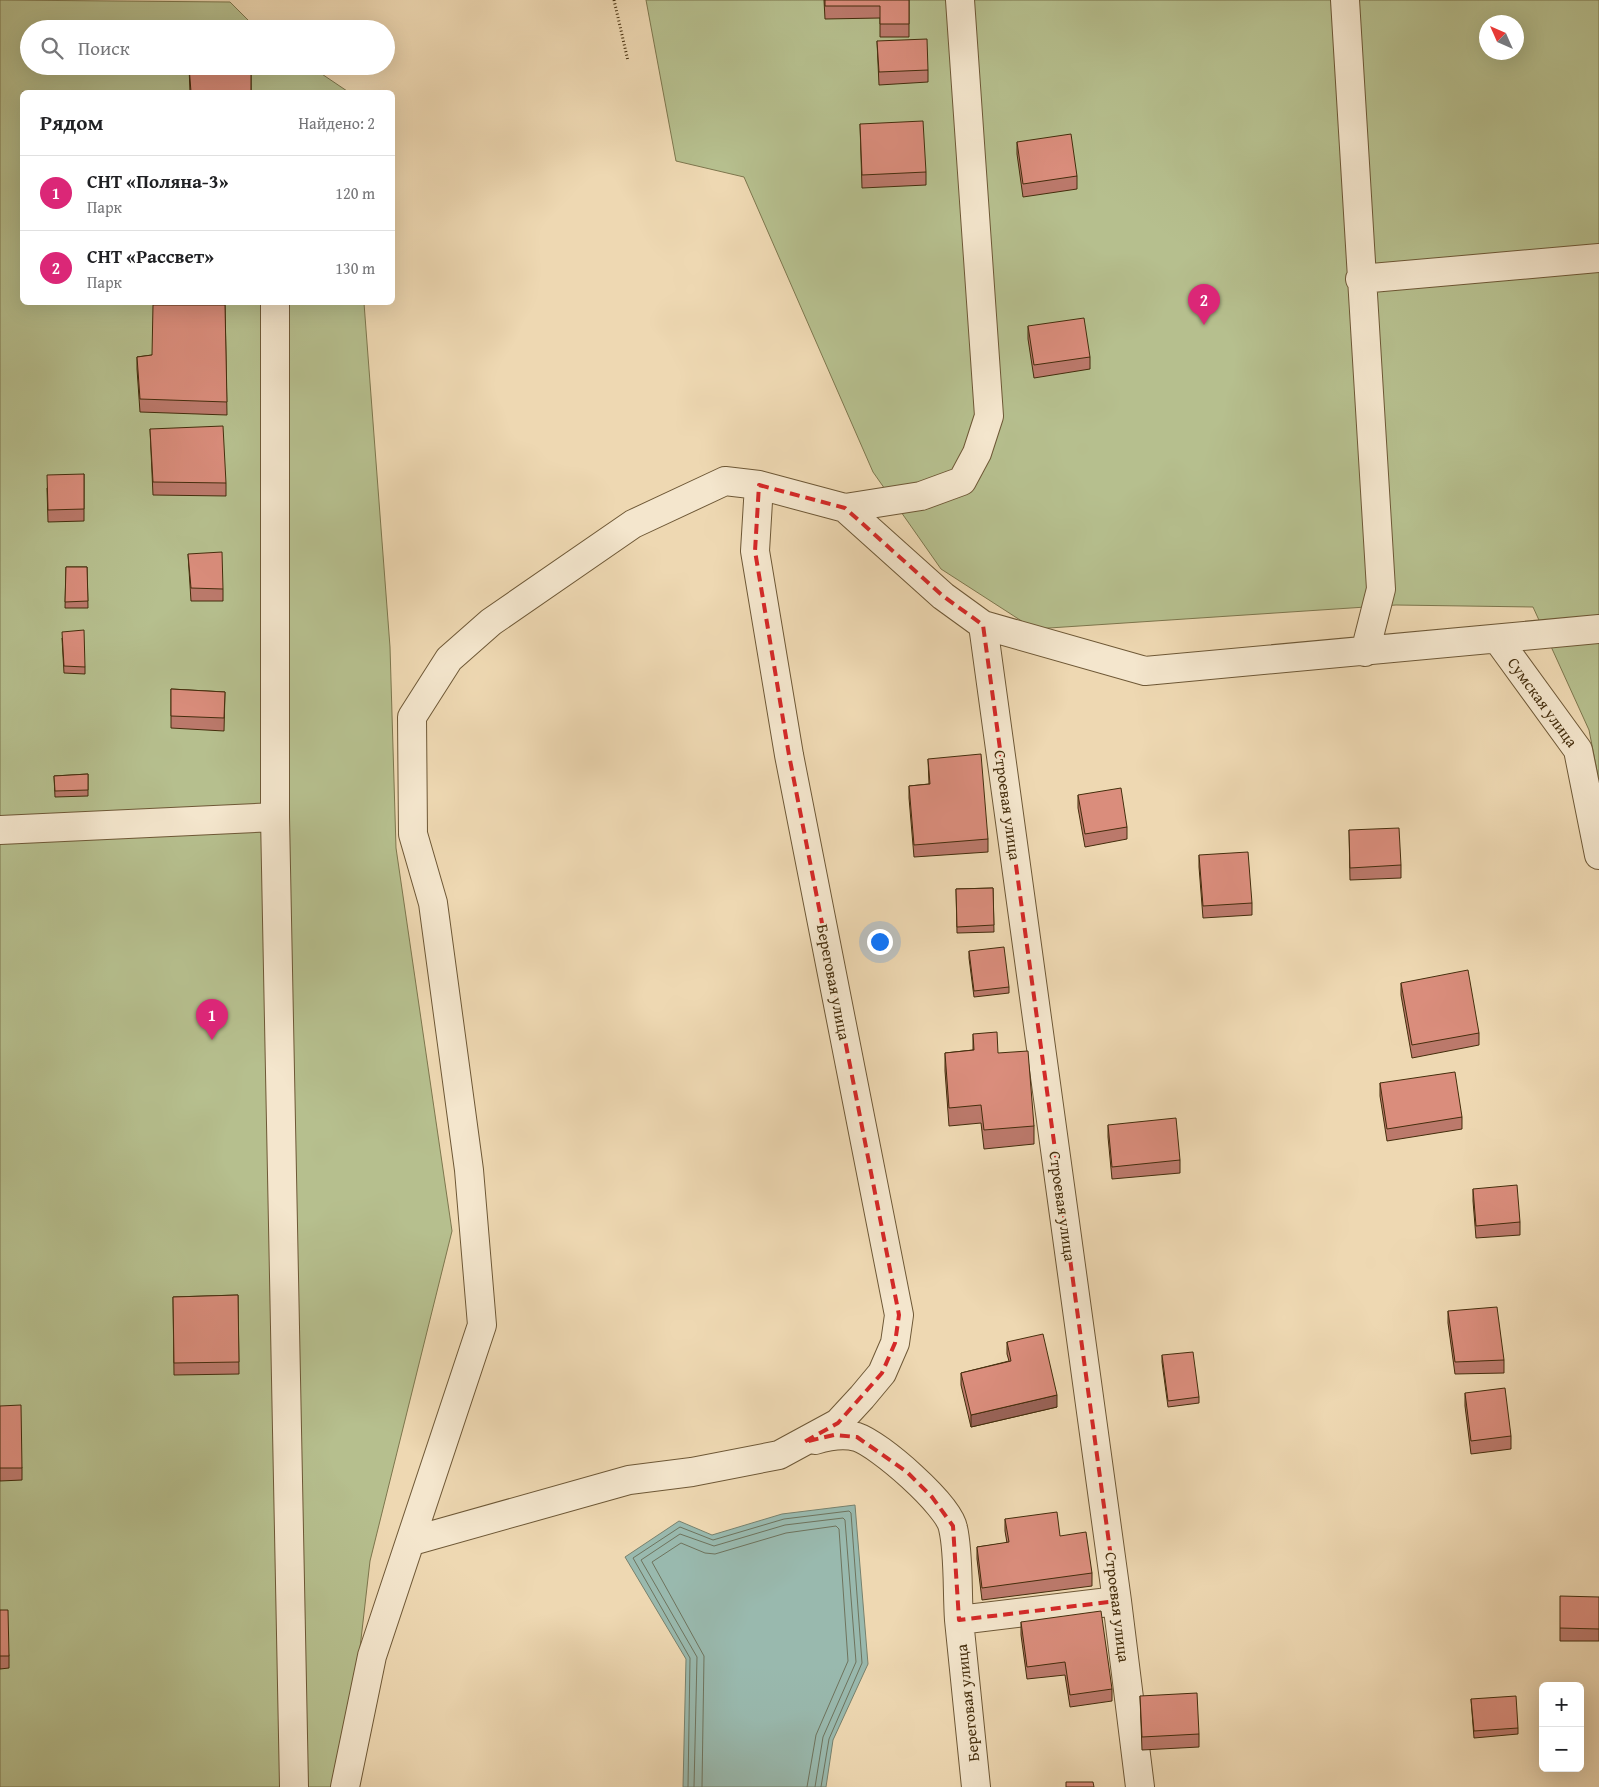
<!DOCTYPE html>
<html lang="ru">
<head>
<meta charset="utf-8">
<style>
  body { margin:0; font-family:"Gentium Book Plus",serif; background:#f2f2f2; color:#202124 }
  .controls { position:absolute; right:15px; bottom:15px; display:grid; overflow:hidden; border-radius:8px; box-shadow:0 5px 20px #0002 }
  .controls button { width:45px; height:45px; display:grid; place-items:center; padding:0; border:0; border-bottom:1px solid #e0e0e0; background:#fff; color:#202124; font:25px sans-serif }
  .compass { position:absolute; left:1479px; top:15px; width:45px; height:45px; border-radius:50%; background:#fff; box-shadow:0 5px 20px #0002; rotate:315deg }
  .you { position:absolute; left:879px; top:941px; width:18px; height:18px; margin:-12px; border:4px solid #fff; border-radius:50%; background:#1a73e8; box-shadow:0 0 0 8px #1a73e833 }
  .badge { display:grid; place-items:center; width:32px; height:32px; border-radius:50%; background:#db2777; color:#fff; font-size:16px; font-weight:700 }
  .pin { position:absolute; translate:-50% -41px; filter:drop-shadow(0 1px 2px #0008) }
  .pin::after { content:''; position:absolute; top:26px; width:18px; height:15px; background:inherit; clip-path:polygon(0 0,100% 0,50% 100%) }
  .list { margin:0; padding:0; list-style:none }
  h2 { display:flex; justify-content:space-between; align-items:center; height:65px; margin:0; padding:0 20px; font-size:21px }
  h2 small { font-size:16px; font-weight:400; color:#757577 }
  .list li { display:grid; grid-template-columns:32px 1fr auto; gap:15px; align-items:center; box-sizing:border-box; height:75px; padding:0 20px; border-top:1px solid #e0e0e0 }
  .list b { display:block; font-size:19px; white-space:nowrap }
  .list p { margin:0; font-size:16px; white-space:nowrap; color:#757577 }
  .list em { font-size:16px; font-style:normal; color:#757577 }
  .icon { flex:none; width:28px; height:28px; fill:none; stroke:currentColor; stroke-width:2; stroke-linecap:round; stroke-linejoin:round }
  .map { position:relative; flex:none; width:1599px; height:1787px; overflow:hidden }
  .search { position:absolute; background:#fff; box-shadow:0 5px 20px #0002; left:20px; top:20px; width:375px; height:55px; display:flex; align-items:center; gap:12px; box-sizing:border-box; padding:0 18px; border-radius:28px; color:#757577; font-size:19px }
  .panel { position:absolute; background:#fff; box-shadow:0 5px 20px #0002; left:20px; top:90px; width:375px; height:215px; border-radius:8px }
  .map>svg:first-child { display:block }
  .green { fill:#b6bf8e; stroke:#7d764d; fill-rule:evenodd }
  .water { fill:#99b9ae; stroke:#77816d }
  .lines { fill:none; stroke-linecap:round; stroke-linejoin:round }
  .shore { stroke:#6e735d; stroke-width:1 }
  .minor-casing { stroke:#6e5836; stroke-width:30 }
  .path { stroke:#442d0c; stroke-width:3; stroke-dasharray:1 2.5; stroke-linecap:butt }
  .minor { stroke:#f4e6cd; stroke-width:28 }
  .wall { fill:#bb796b; stroke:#442d0c }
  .shaded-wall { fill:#996357; stroke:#442d0c }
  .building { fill:#da8d7c; stroke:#442d0c }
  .marked { fill:none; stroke:#d62828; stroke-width:4; stroke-dasharray:10 6; stroke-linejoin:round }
  .labels { text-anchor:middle; stroke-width:5; stroke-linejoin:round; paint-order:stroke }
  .street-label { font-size:16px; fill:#442d0c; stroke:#f4e6cd }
</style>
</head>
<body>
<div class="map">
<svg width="1599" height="1787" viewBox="0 0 1599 1787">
  <rect width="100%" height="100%" fill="#eed8b2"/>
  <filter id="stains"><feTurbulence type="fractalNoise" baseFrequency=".004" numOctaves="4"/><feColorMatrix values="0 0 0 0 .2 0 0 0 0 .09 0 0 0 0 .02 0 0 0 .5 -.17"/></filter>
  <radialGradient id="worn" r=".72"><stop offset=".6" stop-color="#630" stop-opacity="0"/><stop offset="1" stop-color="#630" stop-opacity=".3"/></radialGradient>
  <path class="green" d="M 0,0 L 230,2 L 257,29 L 29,29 L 29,66 L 310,66 L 347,91 L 22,92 L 22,302 L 364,303 L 390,647 L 396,848 L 452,1231 L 370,1561 L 344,1787 L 0,1787 Z
    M 646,0 L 1599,0 L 1599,781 L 1589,730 L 1533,607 L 1396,605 L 1034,629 L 941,569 L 873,472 L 744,177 L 676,161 ZM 1486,22 L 1516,22 L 1516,52 L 1486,52 Z"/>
  <path class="water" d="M 855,1505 L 868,1664 L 833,1740 L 826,1787 L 683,1787 L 686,1659 L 625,1557 L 679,1521 L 712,1535 L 782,1514 Z"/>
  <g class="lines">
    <path class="shore" d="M 688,1787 L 690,1658 L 633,1558 L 680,1527 L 713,1540 L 784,1519 L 849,1511 L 851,1513 L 862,1663 L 829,1739 L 821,1787
      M 694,1787 L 697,1657 L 641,1560 L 680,1534 L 714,1546 L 785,1525 L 843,1518 L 845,1520 L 856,1662 L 823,1737 L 815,1787
      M 702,1787 L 704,1656 L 652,1562 L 681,1543 L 705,1553 L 715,1554 L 786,1533 L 836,1526 L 839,1529 L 848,1661 L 816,1735 L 807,1787"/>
    <defs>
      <path id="minor" d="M 1345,0 L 1381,589 L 1365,652
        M 1360,279 L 1599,258
        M 275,302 L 275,817 L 294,1787
        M 845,508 L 921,496 L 962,481 L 977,453 L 989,416 L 960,0
        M 983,625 L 1117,1601 L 1140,1787
        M 1498,640 L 1578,750 L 1599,855
        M 0,830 L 275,817
        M 815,1440 C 828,1436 843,1433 857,1437 C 879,1444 949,1505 953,1528 C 959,1553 957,1592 959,1620 L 1117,1601
        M 412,1541 L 629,1480 L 692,1472 L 779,1455 L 838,1423 L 862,1397 L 882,1373 L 895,1343 L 899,1315 L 789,755 L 755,551 L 759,485
        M 959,1620 L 976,1787
        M 345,1787 L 372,1656 L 482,1325 L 469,1170 L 433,903 L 413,834 L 412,717 L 449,659 L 491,622 L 633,524 L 725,481 L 759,485 L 845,508 L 943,596 L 983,625 L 1145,671 L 1599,629"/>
    </defs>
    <use href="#minor" class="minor-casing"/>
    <path class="path" d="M 614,0 L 628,61"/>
    <use href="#minor" class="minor"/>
  </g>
  <path class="wall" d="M 824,0 L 909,0 L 909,37 L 880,37 L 880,18 L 825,19 Z
    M 877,41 L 928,70 L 928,82 L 879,85 Z
    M 189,66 L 251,66 L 251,92 L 190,92 Z
    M 860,124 L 926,172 L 926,185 L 862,188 Z
    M 1017,142 L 1077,176 L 1077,189 L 1023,197 L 1017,154 Z
    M 225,305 L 227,415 L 140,412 L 137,369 L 137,357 L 152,355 Z
    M 1028,326 L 1090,357 L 1090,369 L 1034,378 L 1028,339 Z
    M 150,429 L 226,483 L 226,496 L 153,495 Z
    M 84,474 L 84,521 L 48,522 L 47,488 Z
    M 188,554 L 223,589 L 223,601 L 191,601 Z
    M 66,567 L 87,567 L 88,608 L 65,608 Z
    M 62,638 L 85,667 L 85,674 L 64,673 Z
    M 171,689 L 225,692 L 224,731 L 171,728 Z
    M 928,759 L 988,839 L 988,852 L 914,857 L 909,798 L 909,786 L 929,784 Z
    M 88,774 L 88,796 L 55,797 L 54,776 Z
    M 1078,795 L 1127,827 L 1127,839 L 1085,847 L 1078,808 Z
    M 1349,830 L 1401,865 L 1401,878 L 1350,880 Z
    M 1199,855 L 1252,903 L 1252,915 L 1203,918 L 1199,867 Z
    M 993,888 L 994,932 L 957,933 L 956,889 Z
    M 969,951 L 1009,987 L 1009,993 L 974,997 L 969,958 Z
    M 1401,983 L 1479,1033 L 1479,1045 L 1412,1058 L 1401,995 Z
    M 973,1034 L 998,1053 L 1034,1126 L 1034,1144 L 984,1149 L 981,1123 L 949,1126 L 945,1071 L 945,1053 L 973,1050 Z
    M 1380,1083 L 1462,1117 L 1462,1129 L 1387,1141 L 1380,1096 Z
    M 1108,1125 L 1180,1160 L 1180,1173 L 1112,1179 L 1108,1137 Z
    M 1473,1189 L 1520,1222 L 1520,1235 L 1476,1238 L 1473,1201 Z
    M 238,1295 L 239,1374 L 174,1375 L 173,1297 Z
    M 1448,1311 L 1504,1360 L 1504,1373 L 1455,1374 L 1448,1323 Z
    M 1007,1342 L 1057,1407 L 971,1427 L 961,1385 L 961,1373 L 1009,1361 L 1007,1354 Z
    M 1162,1355 L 1199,1397 L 1199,1403 L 1168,1407 L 1162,1362 Z
    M 1465,1393 L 1511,1436 L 1511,1449 L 1471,1454 L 1465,1406 Z
    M 0,1406 L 22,1468 L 22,1480 L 0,1481 Z
    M 1005,1519 L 1060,1536 L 1092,1573 L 1092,1586 L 982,1600 L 977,1559 L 977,1547 L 1007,1543 L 1005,1531 Z
    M 1599,1597 L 1599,1641 L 1560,1641 L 1560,1628 Z
    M 0,1610 L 9,1656 L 9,1668 L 0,1669 Z
    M 1021,1622 L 1112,1689 L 1112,1701 L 1070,1707 L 1065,1675 L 1027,1679 L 1021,1635 Z
    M 1140,1696 L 1199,1734 L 1199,1747 L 1142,1750 Z
    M 1471,1699 L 1518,1728 L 1518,1734 L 1474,1738 Z"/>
  <path class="shaded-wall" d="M 1057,1395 L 1057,1407 L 971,1427 L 971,1415 Z"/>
  <path class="building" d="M 825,0 L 909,0 L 909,24 L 880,24 L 880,6 L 825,6 Z
    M 927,39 L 928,70 L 879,72 L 877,41 Z
    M 189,66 L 251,66 L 251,92 L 191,92 Z
    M 923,121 L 926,172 L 862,175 L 860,124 Z
    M 1071,134 L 1077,176 L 1023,184 L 1017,142 Z
    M 153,305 L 225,305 L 227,402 L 140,399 L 137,357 L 152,355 Z
    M 1084,318 L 1090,357 L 1034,365 L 1028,326 Z
    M 223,426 L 226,483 L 153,482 L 150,429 Z
    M 84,474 L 84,509 L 48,510 L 47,475 Z
    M 222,552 L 223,589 L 191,588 L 188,554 Z
    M 66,567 L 87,567 L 88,601 L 65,602 Z
    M 84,630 L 85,667 L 64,666 L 62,632 Z
    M 171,689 L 225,692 L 224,718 L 171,716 Z
    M 981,754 L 988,839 L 914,845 L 909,786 L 930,784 L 928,759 Z
    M 88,774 L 88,790 L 55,791 L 54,776 Z
    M 1121,788 L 1127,827 L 1085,834 L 1078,795 Z
    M 1399,828 L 1401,865 L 1350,868 L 1349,830 Z
    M 1248,852 L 1252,903 L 1203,906 L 1199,855 Z
    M 993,888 L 994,925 L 957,927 L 956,889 Z
    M 1004,947 L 1009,987 L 974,991 L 969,951 Z
    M 1468,970 L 1479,1033 L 1412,1045 L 1401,983 Z
    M 997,1032 L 998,1053 L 1028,1051 L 1034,1126 L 984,1130 L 981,1105 L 949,1108 L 945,1053 L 974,1050 L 973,1034 Z
    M 1455,1072 L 1462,1117 L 1387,1129 L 1380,1083 Z
    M 1176,1118 L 1180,1160 L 1112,1167 L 1108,1125 Z
    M 1517,1185 L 1520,1222 L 1476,1226 L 1473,1189 Z
    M 238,1295 L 239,1362 L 174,1363 L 173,1297 Z
    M 1497,1307 L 1504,1360 L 1455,1362 L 1448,1311 Z
    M 1043,1334 L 1057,1395 L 971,1415 L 961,1373 L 1011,1361 L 1007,1342 Z
    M 1193,1352 L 1199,1397 L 1168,1401 L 1162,1355 Z
    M 1505,1388 L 1511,1436 L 1471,1441 L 1465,1393 Z
    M 21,1405 L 22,1468 L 0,1468 L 0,1406 Z
    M 1057,1512 L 1060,1536 L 1086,1532 L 1092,1573 L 982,1588 L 977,1547 L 1009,1542 L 1005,1519 Z
    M 1560,1596 L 1599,1597 L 1599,1629 L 1560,1628 Z
    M 0,1610 L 8,1610 L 9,1656 L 0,1656 Z
    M 1101,1611 L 1112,1689 L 1070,1695 L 1065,1662 L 1027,1667 L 1021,1622 Z
    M 1197,1693 L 1199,1734 L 1142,1737 L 1140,1696 Z
    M 1516,1696 L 1518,1728 L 1474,1731 L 1471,1699 Z
    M 1066,1782 L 1093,1782 L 1094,1787 L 1066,1787 Z"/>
  <path class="marked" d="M 759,485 L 845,508 L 943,596 L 983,625 L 1117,1601 L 959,1620 L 953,1526 L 932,1497 L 907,1472 L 857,1437 L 834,1435 L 804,1442 L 838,1423 L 882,1373 L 895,1343 L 899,1315 L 789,755 L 755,551 Z"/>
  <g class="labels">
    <g class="street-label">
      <text transform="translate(1543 702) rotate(54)" y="6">Сумская улица</text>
      <text transform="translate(1008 805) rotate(82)" y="6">Строевая улица</text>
      <text transform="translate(834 982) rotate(79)" y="6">Береговая улица</text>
      <text transform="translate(1063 1206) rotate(82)" y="6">Строевая улица</text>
      <text transform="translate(1118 1607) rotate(83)" y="6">Строевая улица</text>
      <text transform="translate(967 1703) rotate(-96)" y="6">Береговая улица</text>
    </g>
  </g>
  <rect width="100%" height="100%" filter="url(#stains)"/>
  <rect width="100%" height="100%" fill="url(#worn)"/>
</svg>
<div class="controls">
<button>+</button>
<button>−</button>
</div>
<svg class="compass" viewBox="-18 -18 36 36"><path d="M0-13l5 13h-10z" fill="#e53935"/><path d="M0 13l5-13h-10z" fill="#757577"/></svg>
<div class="you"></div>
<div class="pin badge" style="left:212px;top:1040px">1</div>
<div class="pin badge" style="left:1204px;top:325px">2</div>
<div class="search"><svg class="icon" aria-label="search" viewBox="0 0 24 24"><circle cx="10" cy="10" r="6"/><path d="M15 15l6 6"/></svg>Поиск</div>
<section class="panel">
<h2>Рядом<small>Найдено: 2</small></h2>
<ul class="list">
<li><span class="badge">1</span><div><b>СНТ «Поляна-3»</b><p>Парк</p></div><em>120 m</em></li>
<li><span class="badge">2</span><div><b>СНТ «Рассвет»</b><p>Парк</p></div><em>130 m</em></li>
</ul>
</section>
</div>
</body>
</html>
